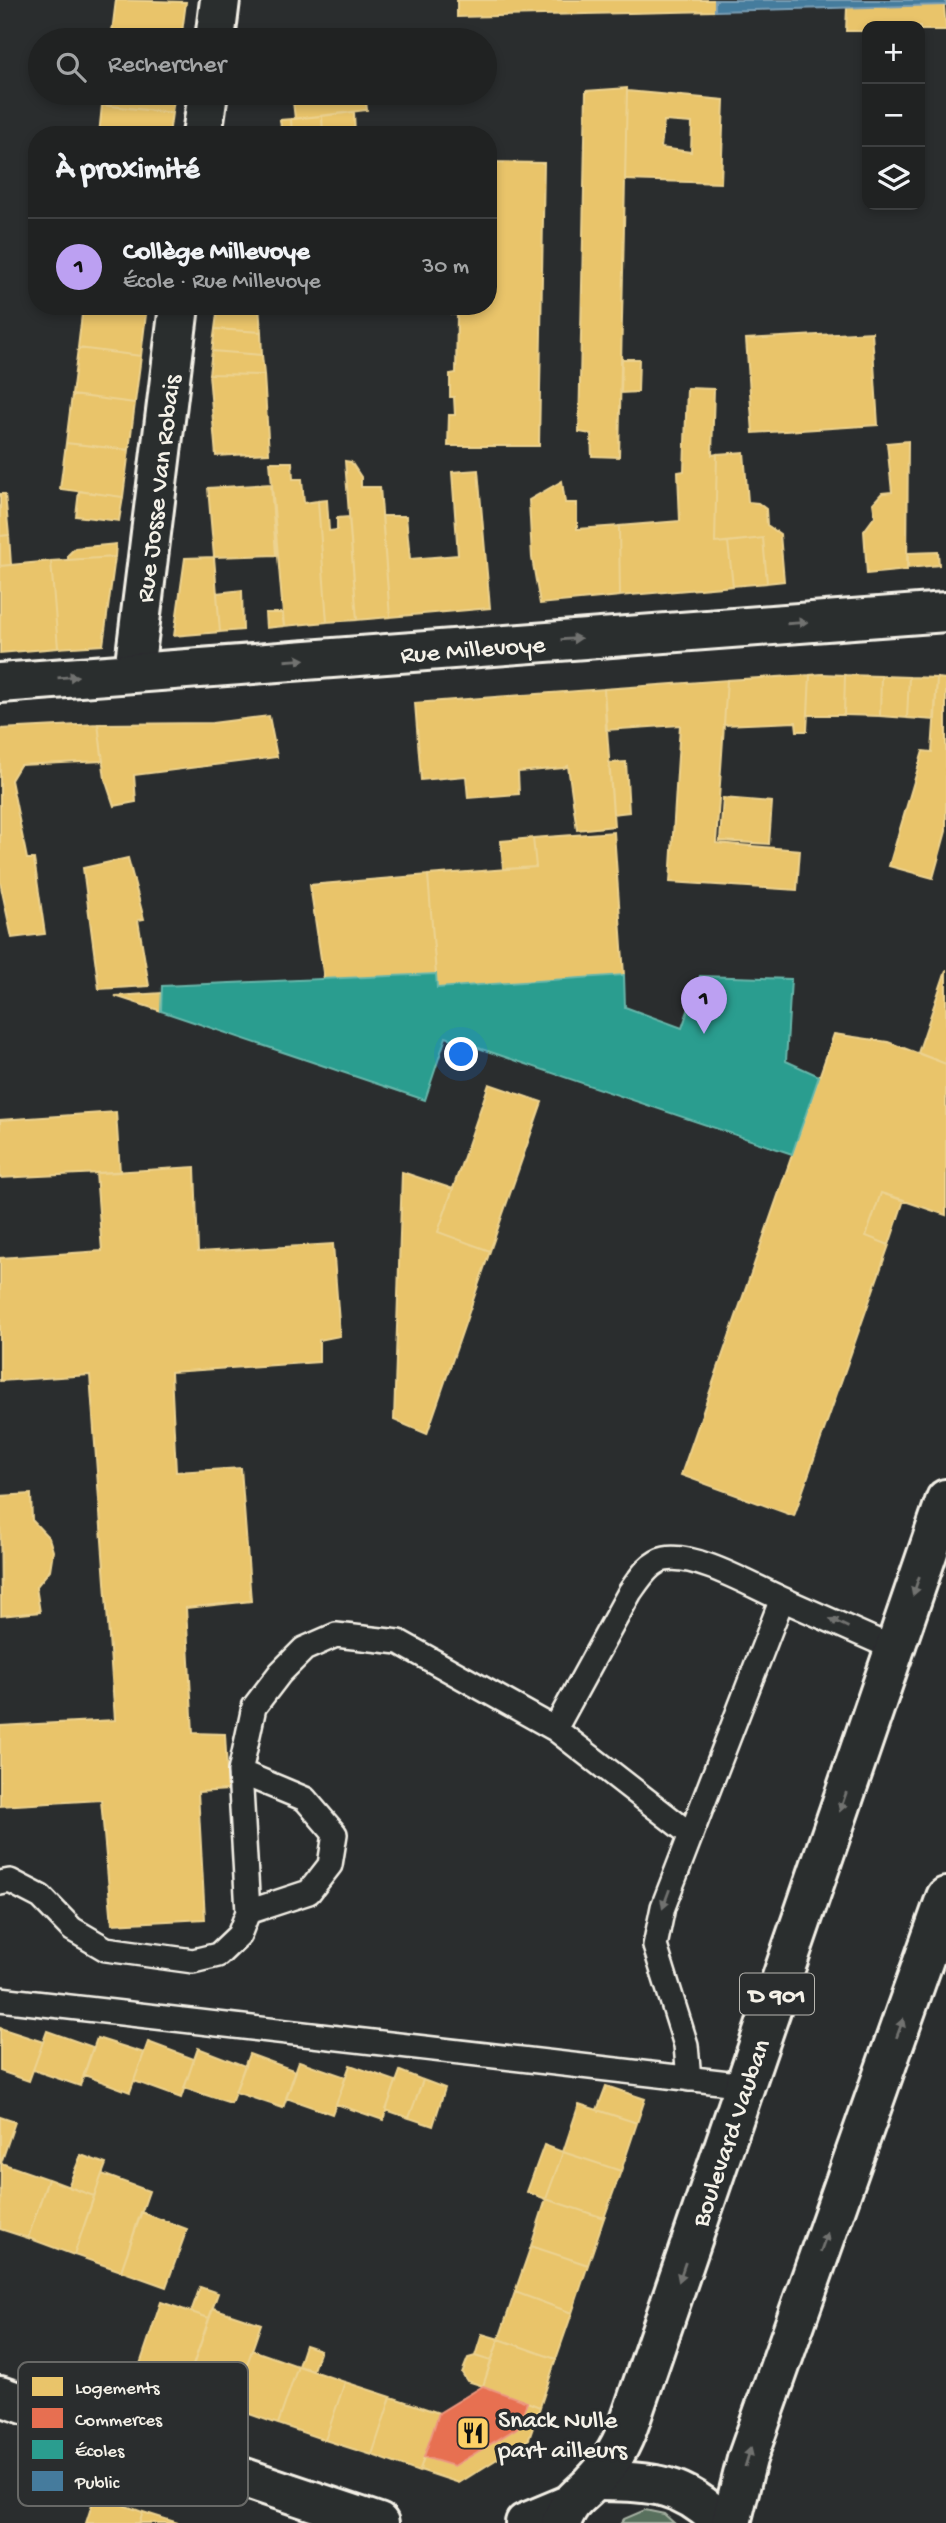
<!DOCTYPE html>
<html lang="fr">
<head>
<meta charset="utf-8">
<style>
  body { margin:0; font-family:"Gochi Hand",sans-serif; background:#2d2f2f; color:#f1f3f6 }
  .controls { position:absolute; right:21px; top:21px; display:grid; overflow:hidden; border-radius:14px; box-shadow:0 4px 10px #0003 }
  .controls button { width:63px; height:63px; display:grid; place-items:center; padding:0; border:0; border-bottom:2px solid #3d3f40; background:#202222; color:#f1f3f6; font:35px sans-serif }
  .you { position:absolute; left:462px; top:1055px; width:24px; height:24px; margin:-18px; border:5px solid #fff; border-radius:50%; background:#1a73e8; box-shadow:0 0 0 10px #1a73e833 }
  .badge { display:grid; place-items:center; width:46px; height:46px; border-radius:50%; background:#bca0f2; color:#111; font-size:23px; font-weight:700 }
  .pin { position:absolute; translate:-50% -58px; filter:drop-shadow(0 2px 4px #0008) }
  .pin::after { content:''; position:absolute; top:37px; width:24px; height:21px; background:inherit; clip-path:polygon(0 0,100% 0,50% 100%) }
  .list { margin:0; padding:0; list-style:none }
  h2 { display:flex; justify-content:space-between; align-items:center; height:91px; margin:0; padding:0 28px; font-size:30px }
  h2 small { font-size:23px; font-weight:400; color:#a2a4a5 }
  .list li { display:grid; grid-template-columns:46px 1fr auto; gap:21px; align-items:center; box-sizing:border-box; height:98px; padding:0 28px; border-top:2px solid #3d3f40 }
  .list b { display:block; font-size:26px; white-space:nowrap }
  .list p { margin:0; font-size:23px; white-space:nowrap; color:#a2a4a5 }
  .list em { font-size:23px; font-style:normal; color:#a2a4a5 }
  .icon { flex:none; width:38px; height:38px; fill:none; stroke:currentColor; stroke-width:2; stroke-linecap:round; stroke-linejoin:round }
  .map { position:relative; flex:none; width:946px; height:2523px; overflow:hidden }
  .search { position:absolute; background:#202222; box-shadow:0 4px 10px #0003; left:28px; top:28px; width:469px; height:77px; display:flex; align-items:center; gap:18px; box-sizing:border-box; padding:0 24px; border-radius:38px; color:#a2a4a5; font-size:26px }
  .panel { position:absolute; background:#202222; box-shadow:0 4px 10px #0003; left:28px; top:126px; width:469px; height:189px; border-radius:28px }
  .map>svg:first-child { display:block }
  .green { fill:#59705d; stroke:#a6b0a2; stroke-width:2 }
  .homes { fill:#e9c46a; stroke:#ecd290; stroke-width:2; fill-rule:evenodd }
  .shops { fill:#e76f51; stroke:#eb967e; stroke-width:2 }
  .schools { fill:#2a9d8f; stroke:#67b6aa; stroke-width:2 }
  .public { fill:#457b9d; stroke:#7a9eb4; stroke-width:2 }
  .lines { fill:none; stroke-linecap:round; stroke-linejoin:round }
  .lane-casing { stroke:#f4f1e8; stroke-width:28 }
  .street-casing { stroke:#f4f1e8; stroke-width:44 }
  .primary-casing { stroke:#f4f1e8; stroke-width:44 }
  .lane { stroke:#2a2d2e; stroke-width:23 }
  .street { stroke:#2a2d2e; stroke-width:38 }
  .primary { stroke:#2a2d2e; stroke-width:38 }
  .oneway { fill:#71726f }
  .labels { text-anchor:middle; stroke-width:7; stroke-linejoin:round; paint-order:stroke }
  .shield { fill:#2a2d2e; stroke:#b7b6b0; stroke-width:2 }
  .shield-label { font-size:24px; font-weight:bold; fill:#f4f1e8 }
  .street-label { font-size:26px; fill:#f4f1e8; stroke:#2a2d2e }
  .poi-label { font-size:26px; fill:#f4f1e8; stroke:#2a2d2e; text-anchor:start }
  .key { fill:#2a2d2e; stroke:#676866; stroke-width:2 }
  .key-label { font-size:19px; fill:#f4f1e8 }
</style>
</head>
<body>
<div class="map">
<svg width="946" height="2523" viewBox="0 0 946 2523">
  <rect width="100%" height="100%" fill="#2a2d2e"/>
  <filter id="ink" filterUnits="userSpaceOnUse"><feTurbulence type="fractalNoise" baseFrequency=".0143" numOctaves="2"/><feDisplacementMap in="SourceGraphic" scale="14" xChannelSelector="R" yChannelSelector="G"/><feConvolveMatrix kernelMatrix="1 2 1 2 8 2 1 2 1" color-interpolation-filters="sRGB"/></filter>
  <g filter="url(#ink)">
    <path class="green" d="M 645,2510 L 664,2514 L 674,2523 L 621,2523 L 624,2519 Z"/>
    <path class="homes" d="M 116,0 L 186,2 L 181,40 L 111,40 Z
      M 457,0 L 715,0 L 715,11 L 457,17 Z
      M 944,5 L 946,30 L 920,30 L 920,26 L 867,26 L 867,31 L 846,31 L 847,7 Z
      M 367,33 L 368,40 L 307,40 Z
      M 627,88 L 625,180 L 619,457 L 592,456 L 591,434 L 579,432 L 586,91 Z
      M 627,91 L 724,100 L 721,183 L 625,180 ZM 664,121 L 692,123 L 691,152 L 661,148 Z
      M 104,93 L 175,93 L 172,113 L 102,105 Z
      M 292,93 L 365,93 L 367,110 L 295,119 Z
      M 102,105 L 172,113 L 169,135 L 99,135 Z
      M 354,112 L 355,135 L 323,135 L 322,116 Z
      M 322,116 L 323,135 L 292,135 L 291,119 Z
      M 291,119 L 292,135 L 282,135 L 280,120 Z
      M 488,162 L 544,163 L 539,446 L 448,446 L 449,415 L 455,415 L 454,397 L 450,397 L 450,374 L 456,373 L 457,315 L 451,314 L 451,306 L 488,306 Z
      M 83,306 L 147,306 L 141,356 L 78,348 Z
      M 218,306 L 259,306 L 261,332 L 215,329 Z
      M 215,329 L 261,332 L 262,355 L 212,351 Z
      M 872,332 L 878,425 L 753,433 L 746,339 Z
      M 78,348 L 141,356 L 135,403 L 72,395 Z
      M 212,351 L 262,355 L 264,375 L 209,374 Z
      M 622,359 L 639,359 L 638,392 L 621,393 Z
      M 209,374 L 264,375 L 269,453 L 216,456 Z
      M 687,388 L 714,389 L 712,455 L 717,454 L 715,543 L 728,542 L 733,586 L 620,596 L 619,526 L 680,521 L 678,472 L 684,471 Z
      M 72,395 L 135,403 L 129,450 L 66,443 Z
      M 908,441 L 907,570 L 867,574 L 864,531 L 875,516 L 873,503 L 882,493 L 892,492 L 887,443 Z
      M 66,443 L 129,450 L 123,497 L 60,489 Z
      M 744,452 L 748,502 L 758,503 L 766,509 L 767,525 L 780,534 L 784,581 L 767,583 L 763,538 L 715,543 L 717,454 Z
      M 345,461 L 351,462 L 361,477 L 361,487 L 380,487 L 390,617 L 357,620 Z
      M 270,462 L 292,462 L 293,479 L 302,479 L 304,503 L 318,501 L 327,622 L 284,626 Z
      M 478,470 L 490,608 L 390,617 L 382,516 L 406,516 L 410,559 L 458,555 L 452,472 Z
      M 562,481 L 565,503 L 577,503 L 577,529 L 619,526 L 620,596 L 540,604 L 532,558 L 529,500 Z
      M 271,484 L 276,555 L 214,557 L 208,488 Z
      M 79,491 L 123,497 L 119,521 L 76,516 Z
      M 0,494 L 5,494 L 9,535 L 0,536 Z
      M 327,500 L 329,531 L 337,530 L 337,518 L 349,517 L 357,620 L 327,622 L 318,501 Z
      M 9,535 L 11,565 L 0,566 L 0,536 Z
      M 763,538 L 767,583 L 733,586 L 728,542 Z
      M 116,544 L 115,557 L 68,560 L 68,555 L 75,548 Z
      M 938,552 L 939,565 L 908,568 L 908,553 Z
      M 115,557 L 103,645 L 58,648 L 51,561 Z
      M 214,557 L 220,632 L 174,636 L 185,558 Z
      M 51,561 L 58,648 L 0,653 L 0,566 Z
      M 242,590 L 243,630 L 220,632 L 217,593 Z
      M 265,613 L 282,613 L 284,626 L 266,628 Z
      M 822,674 L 845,675 L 844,715 L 808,715 L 810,675 Z
      M 810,675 L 807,731 L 797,731 L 796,722 L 724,725 L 727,680 Z
      M 845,675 L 881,676 L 880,716 L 844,715 Z
      M 881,676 L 909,677 L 907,718 L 880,716 Z
      M 909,677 L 937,678 L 935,720 L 907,718 Z
      M 937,678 L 946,679 L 946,831 L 933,878 L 889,866 L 923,751 L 932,752 Z
      M 727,680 L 716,843 L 800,850 L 797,890 L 670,882 L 680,725 L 606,730 L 604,689 Z
      M 604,689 L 614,826 L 577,830 L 568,766 L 564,768 L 518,772 L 519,794 L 468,798 L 466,776 L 421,780 L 415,703 Z
      M 269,716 L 277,757 L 134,775 L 136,802 L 114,806 L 105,779 L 98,724 L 212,723 Z
      M 98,724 L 103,761 L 20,765 L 11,780 L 27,859 L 34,859 L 45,934 L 12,938 L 0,882 L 0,729 Z
      M 626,762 L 629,812 L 613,814 L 609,763 Z
      M 723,798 L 772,802 L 769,844 L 720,841 Z
      M 614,832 L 624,975 L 437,988 L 428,875 L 536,867 L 533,838 Z
      M 533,838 L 536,867 L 503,869 L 501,841 Z
      M 128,858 L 144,919 L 138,920 L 149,986 L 99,989 L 83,868 Z
      M 428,875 L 436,974 L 324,979 L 310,885 Z
      M 946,970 L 946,1064 L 918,1053 Z
      M 162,993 L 161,1011 L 115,996 Z
      M 834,1034 L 888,1042 L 946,1064 L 946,1215 L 881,1193 L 866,1236 L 889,1245 L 794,1516 L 681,1475 Z
      M 489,1084 L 542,1102 L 490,1251 L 438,1232 Z
      M 116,1112 L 120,1172 L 0,1178 L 0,1120 Z
      M 195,1167 L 198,1252 L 333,1244 L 340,1336 L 319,1340 L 319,1362 L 171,1372 L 176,1472 L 241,1468 L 251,1601 L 186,1608 L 193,1733 L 225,1734 L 228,1790 L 198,1792 L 205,1919 L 112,1924 L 101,1800 L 0,1806 L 0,1726 L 115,1720 L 90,1375 L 0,1381 L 0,1258 L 102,1251 L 96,1173 Z
      M 402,1172 L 453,1189 L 438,1232 L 490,1251 L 427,1434 L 394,1420 Z
      M 881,1193 L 904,1200 L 889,1245 L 866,1236 Z
      M 31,1494 L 32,1520 L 49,1538 L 53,1551 L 50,1570 L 36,1587 L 40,1612 L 1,1616 L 0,1496 Z
      M 0,2028 L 43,2042 L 29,2081 L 0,2071 Z
      M 47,2031 L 93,2047 L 80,2086 L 33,2070 Z
      M 97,2038 L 144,2053 L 130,2092 L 84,2075 Z
      M 148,2042 L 194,2059 L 181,2098 L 134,2081 Z
      M 198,2048 L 245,2066 L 231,2103 L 184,2088 Z
      M 249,2054 L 296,2071 L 283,2108 L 235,2092 Z
      M 299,2061 L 346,2077 L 332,2114 L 286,2098 Z
      M 350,2065 L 396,2081 L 383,2120 L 336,2104 Z
      M 400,2071 L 423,2080 L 409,2118 L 386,2110 Z
      M 423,2080 L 445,2088 L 433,2126 L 409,2118 Z
      M 606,2086 L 645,2099 L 637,2123 L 597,2110 Z
      M 579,2104 L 637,2123 L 621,2171 L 563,2152 Z
      M 0,2117 L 15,2122 L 1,2163 L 0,2163 Z
      M 544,2145 L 563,2152 L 546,2199 L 527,2192 Z
      M 563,2152 L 621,2171 L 604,2218 L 546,2199 Z
      M 81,2155 L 106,2164 L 94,2196 L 68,2187 Z
      M 1,2163 L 48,2179 L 28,2238 L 0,2229 Z
      M 102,2174 L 149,2191 L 121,2271 L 74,2255 Z
      M 48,2179 L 94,2196 L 74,2255 L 28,2238 Z
      M 546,2199 L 604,2218 L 588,2265 L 531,2246 Z
      M 141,2212 L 187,2229 L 166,2287 L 121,2271 Z
      M 531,2246 L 588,2265 L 572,2313 L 515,2292 Z
      M 200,2287 L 218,2293 L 209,2318 L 191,2312 Z
      M 515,2292 L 572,2313 L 556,2359 L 499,2339 Z
      M 161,2302 L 209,2318 L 184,2392 L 136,2376 Z
      M 213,2308 L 261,2324 L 232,2408 L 184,2392 Z
      M 482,2334 L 499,2339 L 491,2361 L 475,2356 Z
      M 499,2339 L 556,2359 L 540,2407 L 483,2386 Z
      M 305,2345 L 320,2350 L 313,2370 L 298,2366 Z
      M 252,2350 L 298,2366 L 278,2424 L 232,2408 Z
      M 475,2356 L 491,2361 L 483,2386 L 467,2381 L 462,2373 L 468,2358 Z
      M 298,2366 L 345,2382 L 325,2440 L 278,2424 Z
      M 345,2382 L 391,2397 L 372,2455 L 325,2440 Z
      M 391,2397 L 439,2413 L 419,2472 L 372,2455 Z
      M 527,2402 L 540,2407 L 529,2439 L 459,2483 L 420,2470 L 424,2457 L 454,2466 L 517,2428 Z
      M 95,2495 L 143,2512 L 139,2523 L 86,2523 Z
      M 143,2512 L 178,2523 L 139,2523 Z"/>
    <path class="shops" d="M 483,2386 L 527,2402 L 517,2428 L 454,2466 L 424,2457 L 439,2413 Z"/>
    <path class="schools" d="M 436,974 L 437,988 L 624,975 L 625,1007 L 682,1028 L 700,976 L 791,979 L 786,1061 L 819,1076 L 792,1154 L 446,1037 L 425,1100 L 161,1011 L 162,986 Z"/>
    <path class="public" d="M 715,0 L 946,0 L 946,5 L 715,11 Z"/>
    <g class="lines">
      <defs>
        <path id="lane" d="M 782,1599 L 895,1649
          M 240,1772 L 305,1799 L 335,1834 L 330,1865 L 309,1892 L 248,1912
          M 0,1883 L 10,1881 L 41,1897 L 72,1929 L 106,1949 L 193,1961 L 218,1955 L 239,1935 L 248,1912 L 240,1772 L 254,1707 L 280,1673 L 304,1649 L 336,1635 L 399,1642 L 555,1729
          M 0,1999 L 746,2085
          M 689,2079 L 686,2045 L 655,1946 L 663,1907 L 782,1599 C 752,1586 696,1553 665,1559 C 649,1562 638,1581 630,1592 L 555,1729 L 691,1835"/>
        <g id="street">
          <path d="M 215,40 L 220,0"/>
          <path d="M 202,135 L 208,93"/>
          <path id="s1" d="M 134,671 L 179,306"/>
          <path id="s2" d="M 0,683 L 946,612"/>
          <path d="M 0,2396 L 379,2523"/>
          <path d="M 525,2523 L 568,2505"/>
        </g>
        <g id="primary">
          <path d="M 594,2481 C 650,2482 682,2481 722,2523"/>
          <path id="s3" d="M 561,2523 C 571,2497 579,2498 596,2479 C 612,2461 622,2445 630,2421 L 946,1499"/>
          <path d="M 731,2523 L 747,2459 L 946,1897"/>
        </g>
      </defs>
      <use href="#lane" class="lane-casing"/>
      <use href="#street" class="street-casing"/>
      <use href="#primary" class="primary-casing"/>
      <use href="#lane" class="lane"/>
      <use href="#street" class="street"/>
      <use href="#primary" class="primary"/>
    </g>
    <defs><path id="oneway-solid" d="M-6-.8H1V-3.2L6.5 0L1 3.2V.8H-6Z" transform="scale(1.75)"/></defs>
    <g class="oneway">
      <use href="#oneway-solid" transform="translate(797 623) rotate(-4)"/>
      <use href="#oneway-solid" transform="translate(571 639) rotate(-4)"/>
      <use href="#oneway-solid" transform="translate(295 660) rotate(-4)"/>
      <use href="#oneway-solid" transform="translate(68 677) rotate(-5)"/>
      <use href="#oneway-solid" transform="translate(916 1586) rotate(109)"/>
      <use href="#oneway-solid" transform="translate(839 1623) rotate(-155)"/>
      <use href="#oneway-solid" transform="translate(843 1802) rotate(109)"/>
      <use href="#oneway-solid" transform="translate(666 1899) rotate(110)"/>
      <use href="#oneway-solid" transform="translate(900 2028) rotate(-70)"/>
      <use href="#oneway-solid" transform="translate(824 2242) rotate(-70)"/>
      <use href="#oneway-solid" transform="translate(682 2272) rotate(109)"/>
      <use href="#oneway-solid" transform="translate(748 2457) rotate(-73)"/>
    </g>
  </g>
  <defs>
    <symbol id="restaurant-square" viewBox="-11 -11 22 22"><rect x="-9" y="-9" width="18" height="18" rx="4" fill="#ffd166" stroke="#2a2d2e"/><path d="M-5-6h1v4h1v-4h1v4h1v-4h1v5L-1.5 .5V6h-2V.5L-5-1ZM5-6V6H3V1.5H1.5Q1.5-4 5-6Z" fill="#111"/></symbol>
  </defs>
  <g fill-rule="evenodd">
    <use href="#restaurant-square" x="454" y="2414" width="38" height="38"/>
  </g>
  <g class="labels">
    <rect class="shield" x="740" y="1973.5" width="74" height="41" rx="5"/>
    <g class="shield-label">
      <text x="777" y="2002">D 901</text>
    </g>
    <g class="street-label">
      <text dy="9" stroke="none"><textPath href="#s1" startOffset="184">Rue Josse Van Robais</textPath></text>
      <text dy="9" stroke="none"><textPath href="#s2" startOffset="474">Rue Millevoye</textPath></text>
      <text dy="9" stroke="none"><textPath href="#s3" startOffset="430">Boulevard Vauban</textPath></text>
    </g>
    <g class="poi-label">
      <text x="498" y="2427">Snack Nulle<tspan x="498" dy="30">part ailleurs</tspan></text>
    </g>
  </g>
  <rect x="18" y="2362" width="230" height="144" rx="10" class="key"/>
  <rect x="32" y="2377" width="31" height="19" fill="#e9c46a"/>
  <rect x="32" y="2408" width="31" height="20" fill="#e76f51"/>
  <rect x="32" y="2440" width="31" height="19" fill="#2a9d8f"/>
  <rect x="32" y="2471" width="31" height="20" fill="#457b9d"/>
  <g class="key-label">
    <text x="75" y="2393">Logements</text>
    <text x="75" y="2425">Commerces</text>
    <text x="75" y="2456">Écoles</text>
    <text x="75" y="2488">Public</text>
  </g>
</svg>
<div class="controls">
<button>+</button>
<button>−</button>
<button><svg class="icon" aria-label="layers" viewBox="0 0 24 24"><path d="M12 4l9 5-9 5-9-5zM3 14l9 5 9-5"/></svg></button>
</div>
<div class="you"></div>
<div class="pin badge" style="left:704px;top:1034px">1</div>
<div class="search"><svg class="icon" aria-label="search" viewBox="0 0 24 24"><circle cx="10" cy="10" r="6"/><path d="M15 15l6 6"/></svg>Rechercher</div>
<section class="panel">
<h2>À proximité<small></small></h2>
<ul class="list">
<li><span class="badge">1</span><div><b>Collège Millevoye</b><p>École · Rue Millevoye</p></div><em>30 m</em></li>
</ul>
</section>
</div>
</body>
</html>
